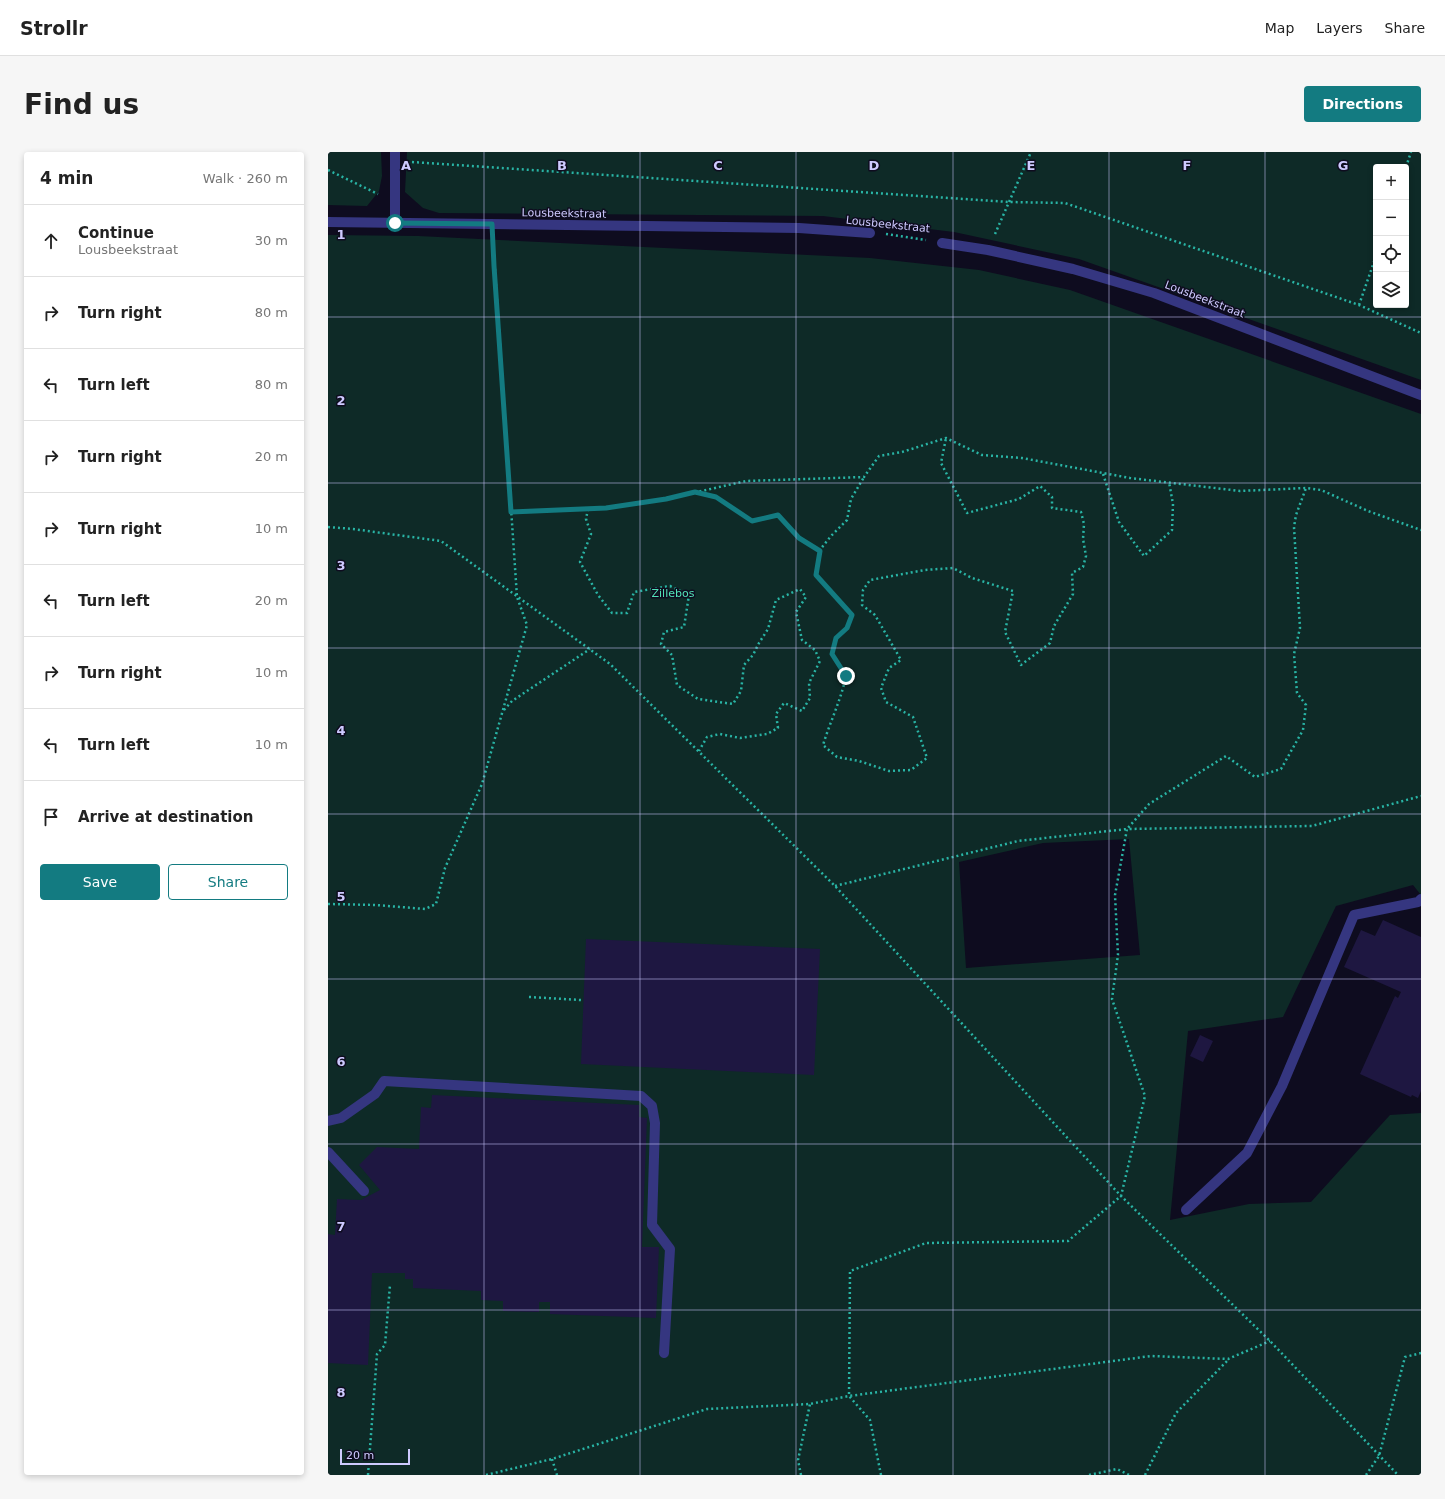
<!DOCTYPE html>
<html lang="en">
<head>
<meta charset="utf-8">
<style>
  body { margin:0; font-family:"DejaVu Sans",sans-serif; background:#f6f6f6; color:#222 }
  .controls { position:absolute; right:12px; top:12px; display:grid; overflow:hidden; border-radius:4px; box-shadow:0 2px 6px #0003 }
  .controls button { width:36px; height:36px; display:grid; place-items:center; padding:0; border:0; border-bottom:1px solid #e0e0e0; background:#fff; color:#222; font:20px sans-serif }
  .scale { position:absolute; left:12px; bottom:10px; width:70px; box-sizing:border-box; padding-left:4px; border:2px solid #cecaff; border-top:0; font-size:11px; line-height:14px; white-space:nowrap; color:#cecaff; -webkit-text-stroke:3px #0e0c1f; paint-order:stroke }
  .stop { position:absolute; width:12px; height:12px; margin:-9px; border:3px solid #137b81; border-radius:50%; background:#fff }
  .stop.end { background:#137b81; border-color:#fff; box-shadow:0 1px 4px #0008 }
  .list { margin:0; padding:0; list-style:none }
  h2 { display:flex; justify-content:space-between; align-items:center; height:52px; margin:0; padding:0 16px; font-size:17px }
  h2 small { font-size:13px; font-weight:400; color:#767676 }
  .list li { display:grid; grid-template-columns:26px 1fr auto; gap:12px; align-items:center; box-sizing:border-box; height:72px; padding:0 16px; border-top:1px solid #e0e0e0 }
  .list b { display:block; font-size:15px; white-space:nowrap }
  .list p { margin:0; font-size:13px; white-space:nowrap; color:#767676 }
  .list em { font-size:13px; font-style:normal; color:#767676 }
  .actions { display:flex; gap:8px; padding:12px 16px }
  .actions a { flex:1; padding:9px 0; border:1px solid #137b81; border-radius:4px; text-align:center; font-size:14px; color:#137b81 }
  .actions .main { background:#137b81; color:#fff }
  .icon { flex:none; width:22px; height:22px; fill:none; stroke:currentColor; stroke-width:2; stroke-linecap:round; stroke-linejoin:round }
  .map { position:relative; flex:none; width:1093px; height:1323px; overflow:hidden; border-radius:4px }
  header { display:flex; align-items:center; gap:24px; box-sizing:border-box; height:56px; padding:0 20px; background:#fff; border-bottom:1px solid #e0e0e0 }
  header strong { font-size:19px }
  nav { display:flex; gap:22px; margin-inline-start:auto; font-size:14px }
  .intro { display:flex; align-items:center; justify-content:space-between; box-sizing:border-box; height:96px; padding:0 24px }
  h1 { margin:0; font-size:28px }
  .button { padding:10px 18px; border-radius:4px; background:#137b81; color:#fff; font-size:14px; font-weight:700 }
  main { display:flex; gap:24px; padding:0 24px }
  aside { flex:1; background:#fff; border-radius:4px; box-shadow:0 2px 6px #0003 }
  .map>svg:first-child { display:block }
  .green { fill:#0e2a27; fill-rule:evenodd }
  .building { fill:#1e1741 }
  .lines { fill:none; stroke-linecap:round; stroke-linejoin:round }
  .path { stroke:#29b4a5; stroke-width:2.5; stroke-dasharray:2 3; stroke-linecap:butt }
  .service { stroke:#353680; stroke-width:10 }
  .minor { stroke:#353680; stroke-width:10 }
  .route { stroke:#137b81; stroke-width:5 }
  .grid { fill:none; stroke:#cecaff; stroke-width:1; stroke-opacity:0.55 }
  .labels { text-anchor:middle; stroke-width:3; stroke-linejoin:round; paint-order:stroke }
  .street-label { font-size:11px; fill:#cecaff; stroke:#0e0c1f }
  .park-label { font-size:11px; fill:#52e3b8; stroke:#0e0c1f }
  .grid-label { font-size:13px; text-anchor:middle; font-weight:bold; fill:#cecaff; stroke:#0e0c1f; stroke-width:3; stroke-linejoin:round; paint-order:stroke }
</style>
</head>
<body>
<header>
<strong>Strollr</strong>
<nav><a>Map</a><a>Layers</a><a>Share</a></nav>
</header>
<div class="intro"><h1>Find us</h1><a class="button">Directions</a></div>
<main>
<aside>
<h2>4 min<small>Walk · 260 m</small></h2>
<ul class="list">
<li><svg class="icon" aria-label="ahead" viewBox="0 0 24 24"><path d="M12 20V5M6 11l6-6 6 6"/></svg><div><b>Continue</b><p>Lousbeekstraat</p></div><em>30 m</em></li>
<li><svg class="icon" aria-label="right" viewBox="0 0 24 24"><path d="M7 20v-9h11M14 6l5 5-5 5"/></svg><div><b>Turn right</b></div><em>80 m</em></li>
<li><svg class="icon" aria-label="left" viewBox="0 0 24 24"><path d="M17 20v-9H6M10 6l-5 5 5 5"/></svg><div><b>Turn left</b></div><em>80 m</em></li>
<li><svg class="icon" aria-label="right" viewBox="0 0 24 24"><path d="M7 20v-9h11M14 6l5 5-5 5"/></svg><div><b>Turn right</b></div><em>20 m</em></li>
<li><svg class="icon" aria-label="right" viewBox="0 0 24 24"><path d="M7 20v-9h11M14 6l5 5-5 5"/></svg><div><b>Turn right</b></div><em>10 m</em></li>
<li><svg class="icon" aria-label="left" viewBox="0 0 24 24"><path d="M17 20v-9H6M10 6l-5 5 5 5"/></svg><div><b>Turn left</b></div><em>20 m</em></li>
<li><svg class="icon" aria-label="right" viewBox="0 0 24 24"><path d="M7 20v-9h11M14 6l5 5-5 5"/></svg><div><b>Turn right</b></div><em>10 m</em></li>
<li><svg class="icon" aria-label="left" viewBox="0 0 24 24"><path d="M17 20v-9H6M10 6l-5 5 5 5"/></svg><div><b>Turn left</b></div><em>10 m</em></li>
<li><svg class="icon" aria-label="arrive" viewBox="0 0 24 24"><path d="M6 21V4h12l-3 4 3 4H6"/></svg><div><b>Arrive at destination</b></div></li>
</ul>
<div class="actions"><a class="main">Save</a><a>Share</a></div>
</aside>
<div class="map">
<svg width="1093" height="1323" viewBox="0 0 1093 1323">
  <rect width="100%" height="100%" fill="#0e0c1f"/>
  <path class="green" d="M 0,0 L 53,0 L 54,24 L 51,39 L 39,54 L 0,53 Z
    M 79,0 L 1093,0 L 1093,228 L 751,107 L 626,80 L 495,64 L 111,61 L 95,56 L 77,40 ZM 1048,15 L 1078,15 L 1078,153 L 1048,153 Z
    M 0,83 L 90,84 L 542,106 L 651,118 L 742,138 L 1093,262 L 1093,743 L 1085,733 L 1008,754 L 955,865 L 860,879 L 842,1068 L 921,1052 L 983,1050 L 1062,963 L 1093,961 L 1093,1323 L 0,1323 ZM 801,687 L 812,803 L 638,816 L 631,710 L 715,691 Z"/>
  <path class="building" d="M 1055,768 L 1093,785 L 1093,939 L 1090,946 L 1084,943 L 1083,945 L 1032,922 L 1067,844 L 1070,846 L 1073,840 L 1016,815 L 1033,778 L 1047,784 Z
    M 258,787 L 492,797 L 486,923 L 253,912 Z
    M 872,883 L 885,889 L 875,910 L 862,904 Z
    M 104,943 L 311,953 L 311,965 L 319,966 L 314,1095 L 331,1095 L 328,1166 L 222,1162 L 222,1150 L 211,1150 L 211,1160 L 175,1159 L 175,1149 L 153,1148 L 153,1139 L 85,1136 L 85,1127 L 77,1127 L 77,1121 L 44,1121 L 40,1213 L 0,1211 L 0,1082 L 7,1083 L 9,1047 L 33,1048 L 52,1038 L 31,1013 L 49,995 L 91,997 L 93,955 L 103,956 Z"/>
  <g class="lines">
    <path class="path" d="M 84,10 L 681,50 L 737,51 L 1031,153 L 1093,181
      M 1078,15 L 1083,0
      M 0,18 L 50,42
      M 558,82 L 598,88
      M 667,82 L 703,0
      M 1031,153 L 1048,104
      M 775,322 L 791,370 L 816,404 L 844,378 L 845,352 L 841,330
      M 367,340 L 388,345 L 425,369 L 450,363 L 471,386 L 491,399 L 488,423 L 524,463 L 519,476 L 508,486 L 504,502 L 518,524 C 513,548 502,570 495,593 L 509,605 L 531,609 L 561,619 L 583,618 L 599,606 L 585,565 L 558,550 L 553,536 L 561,516 L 573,508 L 547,463 L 534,453 L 535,438 L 542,428 L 597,418 L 625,416 L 644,426 L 685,439 L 677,480 L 693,513 L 722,491 L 726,474 L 745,442 L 744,421 L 755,415 L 758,404 L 755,387 L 756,372 L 753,360 L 724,356 L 724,345 L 712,334 L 691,347 L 639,361 L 613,311 L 618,286
      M 260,357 L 258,367 L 263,382 L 252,410 L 270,443 L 284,461 L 299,461 L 306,440 L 342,434 L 361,443 L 356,475 L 336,480 L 333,492 L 344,503 L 349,533 L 370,547 L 405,552 L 413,539 L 416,513 L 425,503 L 431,491 L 440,477 L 448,448 L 472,437 L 478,445 L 468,460 L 474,488 L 487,498 L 492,509 L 481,531 L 482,546 L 474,559 L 456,551 L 448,562 L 450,576 L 439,582 L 412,586 L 392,582 L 379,585 L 371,599
      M 183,360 L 278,356 L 338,347 L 418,329 L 536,325 L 551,304 L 574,300 L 618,286 L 654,303 L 694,306 L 802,326 L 912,339 L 978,336 L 993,338 L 1040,359 L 1093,378
      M 0,375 L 25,377 L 113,389 L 282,512 L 507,734 L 793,1044 L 942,1189 L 1070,1323
      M 491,399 L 503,384 L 519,368 L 523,347 L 536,325
      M 176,558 L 184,549 L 262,497
      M 507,734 L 690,689 L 799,677 L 821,652 L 898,604 L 927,625 L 953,617 L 975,578 L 978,553 L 969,541 L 966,502 L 972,476 L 966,375 L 968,363 L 978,336
      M 0,752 L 48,753 L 97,757 L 108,752 L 117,716 L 154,632 L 199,473 L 189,445 L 165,88
      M 201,845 L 253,848
      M 224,1307 L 229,1323
      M 40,1323 L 49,1202 L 57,1193 L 62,1133
      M 158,1323 L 224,1307 L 379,1257 L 482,1252 L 521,1244 L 823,1204 L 900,1207 L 942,1189
      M 473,1323 L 470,1308 L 482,1252
      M 553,1323 L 542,1268 L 521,1244 L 522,1119 L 598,1091 L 740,1089 L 793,1044 L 817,944 L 784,847 L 790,803 L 787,743 L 799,677 L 984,674 L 1093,644
      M 761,1323 L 789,1317 L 801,1323
      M 817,1323 L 848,1261 L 900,1208
      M 1038,1323 L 1051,1304 L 1077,1205 L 1093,1201"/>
    <path class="service" d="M 67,71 L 67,0
      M 0,969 L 13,966 L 47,942 L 56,929 L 313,944 L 324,954 L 327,971 L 324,1073 L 342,1097 L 336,1201
      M 0,1000 L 36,1039
      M 858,1058 L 919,1001 L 954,934 L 1026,763 L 1090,750 L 1093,747"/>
    <path class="minor" d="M 0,70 L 471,76 L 542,81
      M 614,91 L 660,98 L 745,117 L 826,141 L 1093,243"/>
  </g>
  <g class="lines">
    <path class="route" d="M 67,71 L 164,72 L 166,114 L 183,360 L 278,356 L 338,347 L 367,340 L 388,345 L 424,369 L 450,363 L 471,386 L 492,399 L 488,423 L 524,463 L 519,476 L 508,486 L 504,502 L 518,524"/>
  </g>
  <path class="grid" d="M 156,0 L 156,1323M 312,0 L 312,1323M 468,0 L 468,1323M 625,0 L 625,1323M 781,0 L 781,1323M 937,0 L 937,1323M 0,165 L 1093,165M 0,331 L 1093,331M 0,496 L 1093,496M 0,662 L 1093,662M 0,827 L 1093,827M 0,992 L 1093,992M 0,1158 L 1093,1158"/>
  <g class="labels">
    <g class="street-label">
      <text transform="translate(236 61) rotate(1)" y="4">Lousbeekstraat</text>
      <text transform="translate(560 72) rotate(6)" y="4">Lousbeekstraat</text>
      <text transform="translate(877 147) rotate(21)" y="4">Lousbeekstraat</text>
    </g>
    <g class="park-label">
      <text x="345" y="445">Zillebos</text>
    </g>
  </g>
  <g class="grid-label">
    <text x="78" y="18">A</text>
    <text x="234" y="18">B</text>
    <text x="390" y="18">C</text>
    <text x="546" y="18">D</text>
    <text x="703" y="18">E</text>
    <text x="859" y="18">F</text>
    <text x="1015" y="18">G</text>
    <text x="13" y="87">1</text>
    <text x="13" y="253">2</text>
    <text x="13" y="418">3</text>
    <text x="13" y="583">4</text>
    <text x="13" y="749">5</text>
    <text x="13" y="914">6</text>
    <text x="13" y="1079">7</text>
    <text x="13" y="1245">8</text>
  </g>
</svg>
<div class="controls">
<button>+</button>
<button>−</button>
<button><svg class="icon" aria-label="locate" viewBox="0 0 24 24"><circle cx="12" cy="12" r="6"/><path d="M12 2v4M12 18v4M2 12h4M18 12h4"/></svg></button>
<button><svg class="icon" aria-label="layers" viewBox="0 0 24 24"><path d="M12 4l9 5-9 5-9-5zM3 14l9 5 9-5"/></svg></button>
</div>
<div class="scale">20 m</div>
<div class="stop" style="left:67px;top:71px"></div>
<div class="stop end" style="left:518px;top:524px"></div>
</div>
</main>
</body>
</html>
